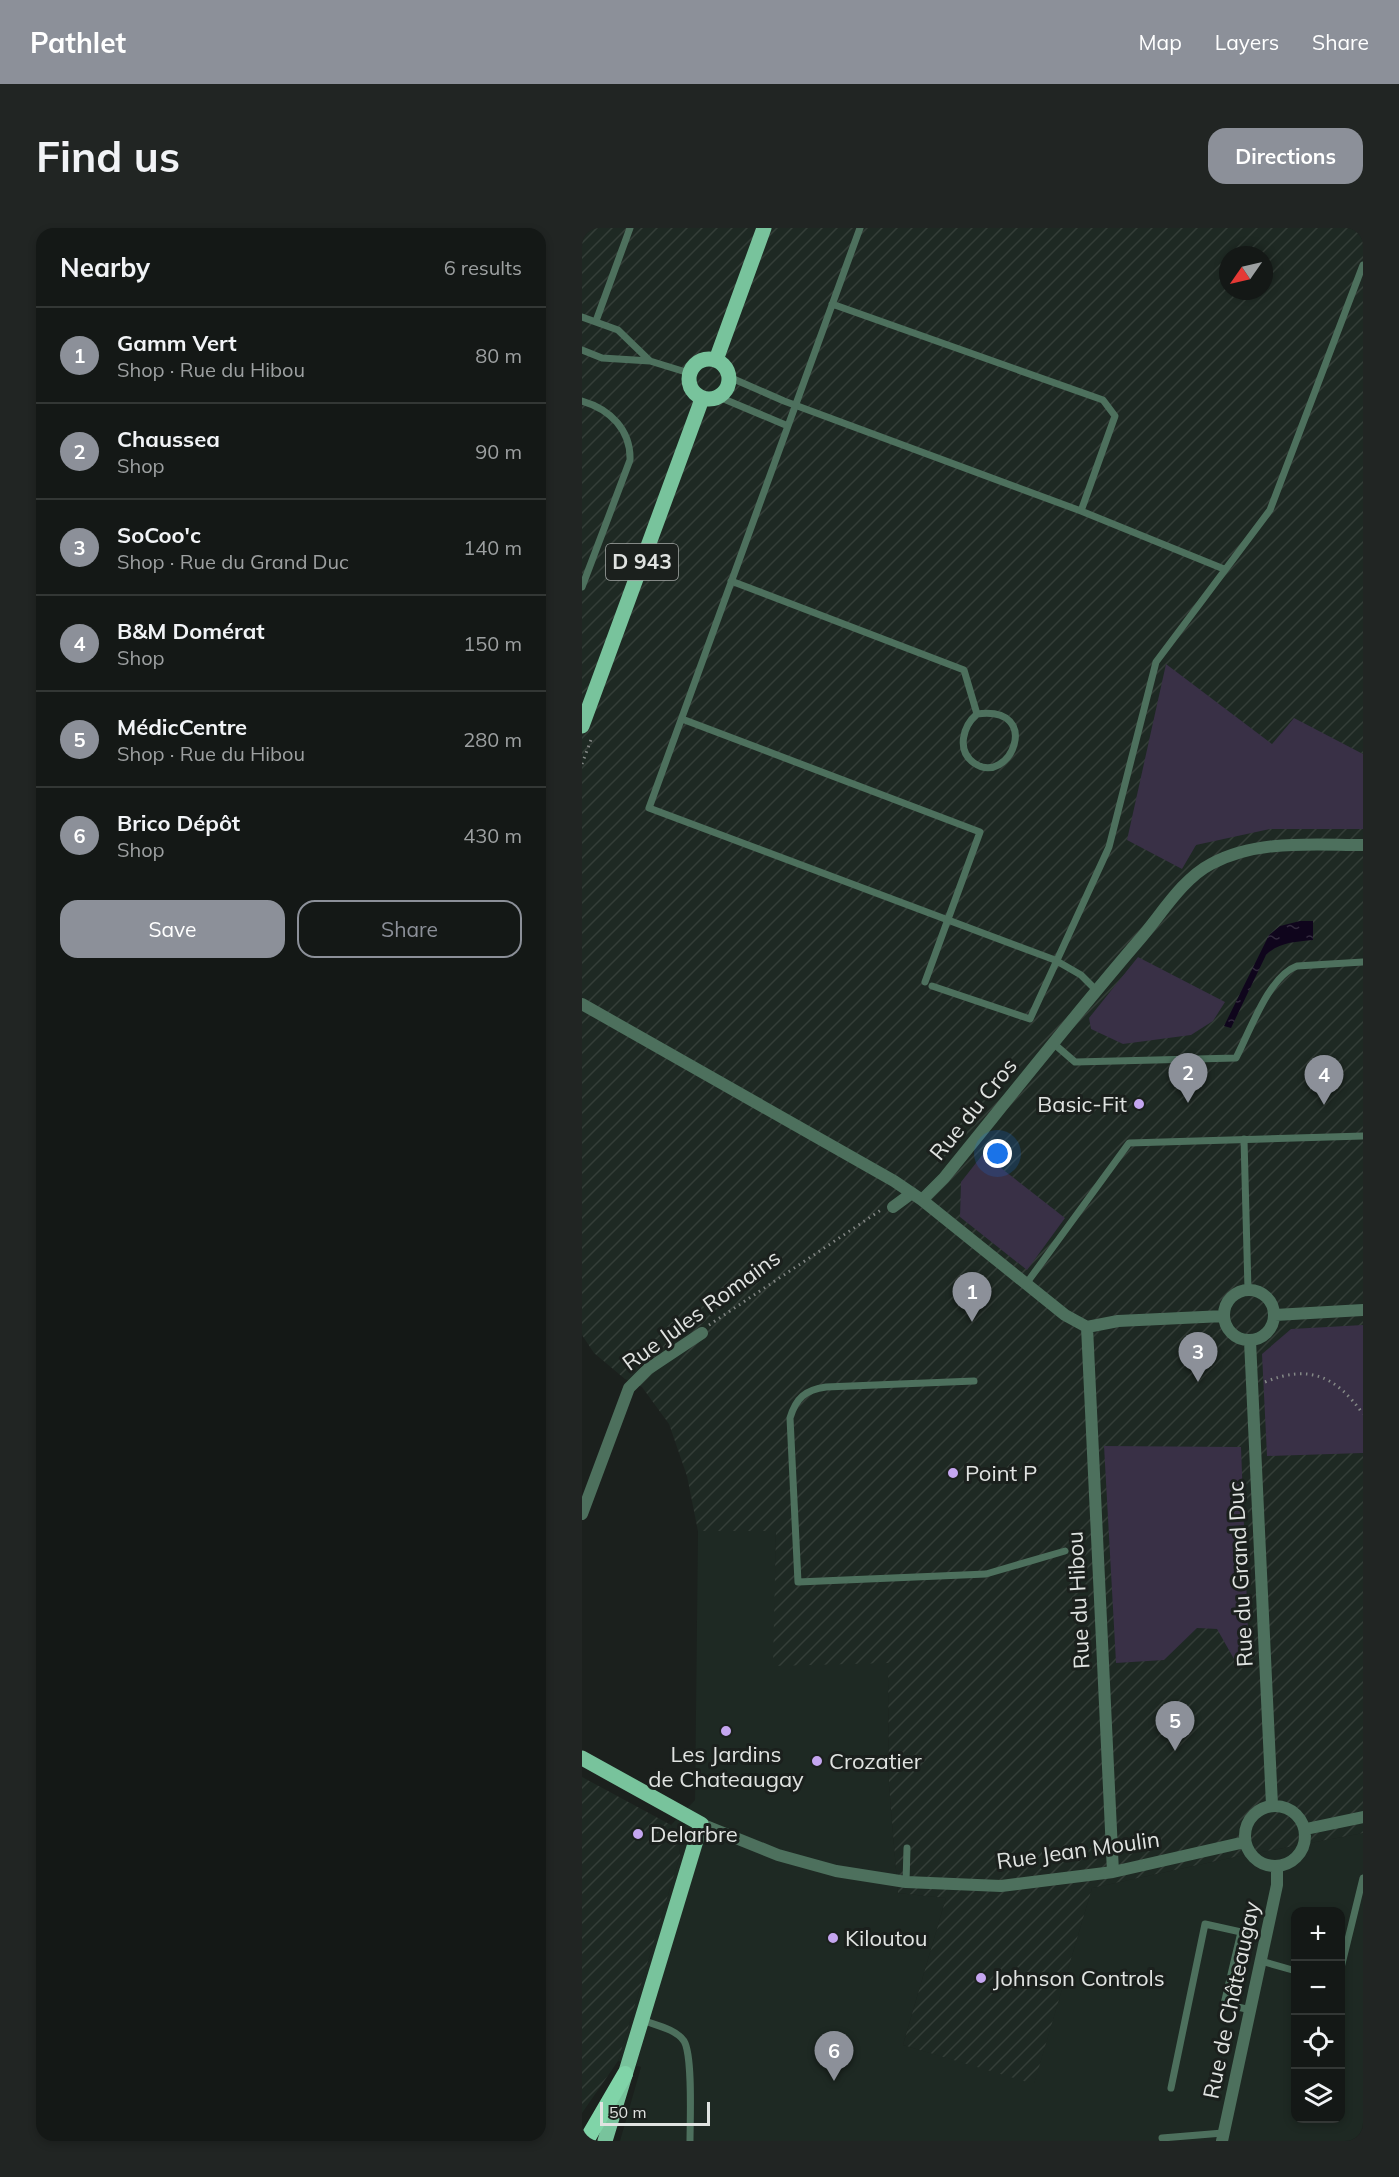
<!DOCTYPE html>
<html lang="en">
<head>
<meta charset="utf-8">
<style>
  body { margin:0; font-family:Mulish,sans-serif; background:#212523; color:#f1f3f6 }
  .controls { position:absolute; right:18px; bottom:18px; display:grid; overflow:hidden; border-radius:12px; box-shadow:0 3px 9px #0003 }
  .controls button { width:54px; height:54px; display:grid; place-items:center; padding:0; border:0; border-bottom:2px solid #333735; background:#141816; color:#f1f3f6; font:30px sans-serif }
  .compass { position:absolute; left:637px; top:18px; width:54px; height:54px; border-radius:50%; background:#141816; box-shadow:0 3px 9px #0003; rotate:236deg }
  .scale { position:absolute; left:18px; bottom:15px; width:110px; box-sizing:border-box; padding-left:6px; border:3px solid #e0e3e1; border-top:0; font-size:16px; line-height:21px; white-space:nowrap; color:#e0e3e1; -webkit-text-stroke:4px #1b201d; paint-order:stroke }
  .you { position:absolute; left:416px; top:926px; width:21px; height:21px; margin:-15px; border:4px solid #fff; border-radius:50%; background:#1a73e8; box-shadow:0 0 0 9px #1a73e833 }
  .badge { display:grid; place-items:center; width:39px; height:39px; border-radius:50%; background:#8c9099; color:#fff; font-size:20px; font-weight:700 }
  .pin { position:absolute; translate:-50% -50px; filter:drop-shadow(0 2px 3px #0008) }
  .pin::after { content:''; position:absolute; top:32px; width:21px; height:18px; background:inherit; clip-path:polygon(0 0,100% 0,50% 100%) }
  .list { margin:0; padding:0; list-style:none }
  h2 { display:flex; justify-content:space-between; align-items:center; height:78px; margin:0; padding:0 24px; font-size:26px }
  h2 small { font-size:20px; font-weight:400; color:#9da0a1 }
  .list li { display:grid; grid-template-columns:39px 1fr auto; gap:18px; align-items:center; box-sizing:border-box; height:96px; padding:0 24px; border-top:2px solid #333735 }
  .list b { display:block; font-size:22px; white-space:nowrap }
  .list p { margin:0; font-size:20px; white-space:nowrap; color:#9da0a1 }
  .list em { font-size:20px; font-style:normal; color:#9da0a1 }
  .actions { display:flex; gap:12px; padding:18px 24px }
  .actions a { flex:1; padding:14px 0; border:2px solid #8c9099; border-radius:18px; text-align:center; font-size:21px; color:#8c9099 }
  .actions .main { background:#8c9099; color:#fff }
  .icon { flex:none; width:33px; height:33px; fill:none; stroke:currentColor; stroke-width:2; stroke-linecap:round; stroke-linejoin:round }
  .map { position:relative; flex:none; width:781px; height:1913px; overflow:hidden; border-radius:18px }
  header { display:flex; align-items:center; gap:36px; box-sizing:border-box; height:84px; padding:0 30px; background:#8c9099; color:#fff }
  header strong { font-size:28px }
  nav { display:flex; gap:33px; margin-inline-start:auto; font-size:21px }
  .intro { display:flex; align-items:center; justify-content:space-between; box-sizing:border-box; height:144px; padding:0 36px }
  h1 { margin:0; font-size:42px }
  .button { padding:15px 27px; border-radius:18px; background:#8c9099; color:#fff; font-size:21px; font-weight:700 }
  main { display:flex; gap:36px; padding:0 36px }
  aside { flex:1; background:#141816; border-radius:18px; box-shadow:0 3px 9px #0003 }
  .map>svg:first-child { display:block }
  .built { fill:#1e2923; fill-rule:evenodd }
  .industrial { fill:url(#industrial-furrows); fill-rule:evenodd }
  .green { fill:#393046 }
  .water { fill:url(#water-ripples) }
  .lines { fill:none; stroke-linecap:round; stroke-linejoin:round }
  .path { stroke:#848886; stroke-width:3; stroke-dasharray:1.5 4.5; stroke-linecap:butt }
  .service { stroke:#4d705d; stroke-width:7 }
  .minor { stroke:#4d705d; stroke-width:12 }
  .primary { stroke:#78c39c; stroke-width:15 }
  .trunk { stroke:#80d4a8; stroke-width:16 }
  .poi-dot { fill:#c5a6f0; stroke:#1b201d; stroke-width:2 }
  .labels { text-anchor:middle; stroke-width:6; stroke-linejoin:round; paint-order:stroke }
  .shield { fill:#1b201d; stroke:#a5a8a6; stroke-width:1.5 }
  .shield-label { font-size:21px; font-weight:bold; fill:#e0e3e1 }
  .poi-label { font-size:22px; fill:#e0e3e1; stroke:#1b201d; text-anchor:start }
  .street-label { font-size:22px; fill:#e0e3e1; stroke:#1b201d }
</style>
</head>
<body>
<header>
<strong>Pathlet</strong>
<nav><a>Map</a><a>Layers</a><a>Share</a></nav>
</header>
<div class="intro"><h1>Find us</h1><a class="button">Directions</a></div>
<main>
<aside>
<h2>Nearby<small>6 results</small></h2>
<ul class="list">
<li><span class="badge">1</span><div><b>Gamm Vert</b><p>Shop · Rue du Hibou</p></div><em>80 m</em></li>
<li><span class="badge">2</span><div><b>Chaussea</b><p>Shop</p></div><em>90 m</em></li>
<li><span class="badge">3</span><div><b>SoCoo'c</b><p>Shop · Rue du Grand Duc</p></div><em>140 m</em></li>
<li><span class="badge">4</span><div><b>B&amp;M Domérat</b><p>Shop</p></div><em>150 m</em></li>
<li><span class="badge">5</span><div><b>MédicCentre</b><p>Shop · Rue du Hibou</p></div><em>280 m</em></li>
<li><span class="badge">6</span><div><b>Brico Dépôt</b><p>Shop</p></div><em>430 m</em></li>
</ul>
<div class="actions"><a class="main">Save</a><a>Share</a></div>
</aside>
<div class="map">
<svg width="781" height="1913" viewBox="0 0 781 1913">
  <defs>
    <pattern id="industrial-furrows" width="10" height="10" patternUnits="userSpaceOnUse" patternTransform="scale(1.5)"><rect width="10" height="10" fill="#1e2923"/><path d="M-1 1l2-2M0 10L10 0M9 11l2-2" fill="none" stroke="#343e38"/></pattern>
    <pattern id="water-ripples" width="26" height="14" patternUnits="userSpaceOnUse" patternTransform="scale(1.5)"><rect width="26" height="14" fill="#0f051c"/><path d="M2 4q2-2 4 0t4 0M15 11q2-2 4 0t4 0" fill="none" stroke="#32293d"/></pattern>
  </defs>
  <rect width="100%" height="100%" fill="#1b201d"/>
  <path class="built" d="M 116,1303 L 194,1303 L 192,1437 L 306,1434 L 307,1557 L 316,1665 L 364,1670 L 321,1817 L 452,1855 L 510,1660 L 648,1630 L 781,1605 L 781,1913 L 38,1913 L 59,1839 L 36,1833 L 98,1627 L 96,1608 L 89,1597 L 113,1572 ZM 714,1684 L 758,1684 L 758,1890 L 714,1890 Z"/>
  <path class="industrial" d="M 0,0 L 781,0 L 781,1605 L 648,1630 L 510,1660 L 452,1856 L 321,1817 L 364,1670 L 316,1665 L 307,1557 L 306,1435 L 191,1438 L 194,1303 L 116,1303 L 105,1248 L 87,1196 L 60,1159 L 43,1151 L 12,1125 L 0,1107 ZM 646,27 L 682,27 L 682,63 L 646,63 Z
    M 0,1549 L 89,1597 L 96,1608 L 98,1627 L 36,1833 L 0,1885 Z"/>
  <path class="green" d="M 584,436 L 690,516 L 712,490 L 781,526 L 781,601 L 688,601 L 614,617 L 600,641 L 545,612 Z
    M 556,729 L 643,774 L 631,793 L 609,807 L 541,816 L 509,801 L 507,790 Z
    M 401,926 L 483,990 L 445,1042 L 378,989 L 379,954 Z
    M 781,1097 L 781,1225 L 685,1228 L 680,1126 L 709,1101 Z
    M 522,1218 L 659,1219 L 667,1429 L 652,1431 L 635,1401 L 615,1400 L 582,1432 L 534,1435 Z"/>
  <path class="water" d="M 718,693 L 731,693 L 731,712 C 713,714 697,714 684,727 L 649,800 L 642,798 L 687,707 L 698,698 Z"/>
  <g class="lines">
    <path class="path" d="M 0,536 L 10,509
      M 127,1097 L 299,982
      M 683,1154 C 727,1136 754,1148 781,1186"/>
    <path class="service" d="M 278,0 L 67,580 L 473,732 L 499,747 L 514,762
      M 250,76 L 521,172 L 533,188 L 499,283
      M 0,89 L 36,102 L 68,133 L 107,145
      M 14,93 L 48,0
      M 0,122 L 20,130 L 68,133
      M 147,149 L 202,173 L 499,283 L 642,341
      M 137,169 L 206,198
      M 0,173 C 28,181 49,202 48,232 L 0,359
      M 149,353 L 382,442 L 395,486 C 381,498 374,522 392,535 C 428,560 462,477 395,486
      M 100,491 L 398,604 L 343,754
      M 350,758 L 448,791 L 527,619 L 574,434 L 688,282 L 781,37
      M 471,815 L 493,834 L 654,830 C 668,803 687,748 715,738 L 781,734
      M 662,911 L 666,1062
      M 444,1056 L 547,915 L 781,908
      M 392,1153 L 244,1159 C 223,1162 214,1170 208,1190 L 216,1354 L 404,1346 L 483,1323
      M 324,1654 L 325,1620
      M 659,1704 L 684,1709
      M 679,1733 L 714,1743
      M 758,1744 L 781,1650
      M 60,1792 C 73,1797 94,1801 102,1813 C 111,1828 108,1893 108,1913
      M 589,1860 L 623,1696 L 659,1704 L 642,1776 L 669,1782
      M 580,1910 L 641,1905"/>
    <path class="minor" d="M 0,776 L 312,953 L 340,972 L 483,1087 L 505,1099
      M 340,972 L 362,950 C 427,870 491,789 558,711 C 579,687 600,651 629,636 C 675,611 732,617 781,617
      M 311,979 L 330,965
      M642 1087a25 25 0 1 1 50 0a25 25 0 1 1-50 0Z
      M 693,1087 L 781,1082
      M 505,1099 L 531,1644
      M 505,1099 L 536,1093 L 642,1088
      M 668,1113 L 690,1577
      M 0,1286 L 47,1160 L 66,1141 L 120,1105
      M663 1608a30 30 0 1 1 60 0a30 30 0 1 1-60 0Z
      M 119,1596 L 196,1627 L 254,1643 L 324,1654 L 419,1658 L 531,1644 L 663,1614
      M 724,1601 L 781,1589
      M 640,1913 L 695,1657 L 695,1639"/>
    <path class="primary" d="M107 151a20 20 0 1 1 40 0a20 20 0 1 1-40 0Z
      M 134,132 L 182,0
      M 0,498 L 120,171
      M 0,1530 L 119,1596 L 23,1913"/>
    <path class="trunk" d="M 4,1913 L 43,1846"/>
  </g>
  <g class="poi-dot">
    <circle cx="557" cy="876" r="6"/>
    <circle cx="371" cy="1245" r="6"/>
    <circle cx="144" cy="1503" r="6"/>
    <circle cx="235" cy="1533" r="6"/>
    <circle cx="56" cy="1606" r="6"/>
    <circle cx="251" cy="1710" r="6"/>
    <circle cx="399" cy="1750" r="6"/>
  </g>
  <g class="labels">
    <rect class="shield" x="24" y="316" width="72" height="36" rx="4.5"/>
    <g class="shield-label">
      <text x="60" y="341">D 943</text>
    </g>
    <g class="poi-label">
      <text x="545" y="884" text-anchor="end">Basic-Fit</text>
      <text x="383" y="1253">Point P</text>
      <text x="144" y="1534" text-anchor="middle">Les Jardins<tspan x="144" dy="25">de Chateaugay</tspan></text>
      <text x="247" y="1541">Crozatier</text>
      <text x="68" y="1614">Delarbre</text>
      <text x="263" y="1718">Kiloutou</text>
      <text x="411" y="1758">Johnson Controls</text>
    </g>
    <g class="street-label">
      <text transform="translate(391 881) rotate(-51)" y="8">Rue du Cros</text>
      <text transform="translate(119 1082) rotate(-36)" y="8">Rue Jules Romains</text>
      <text transform="translate(658 1346) rotate(-93)" y="8">Rue du Grand Duc</text>
      <text transform="translate(496 1372) rotate(-93)" y="8">Rue du Hibou</text>
      <text transform="translate(496 1622) rotate(-8)" y="8">Rue Jean Moulin</text>
      <text transform="translate(649 1772) rotate(-78)" y="8">Rue de Châteaugay</text>
    </g>
  </g>
</svg>
<div class="controls">
<button>+</button>
<button>−</button>
<button><svg class="icon" aria-label="locate" viewBox="0 0 24 24"><circle cx="12" cy="12" r="6"/><path d="M12 2v4M12 18v4M2 12h4M18 12h4"/></svg></button>
<button><svg class="icon" aria-label="layers" viewBox="0 0 24 24"><path d="M12 4l9 5-9 5-9-5zM3 14l9 5 9-5"/></svg></button>
</div>
<svg class="compass" viewBox="-18 -18 36 36"><path d="M0-13l5 13h-10z" fill="#e53935"/><path d="M0 13l5-13h-10z" fill="#9da0a1"/></svg>
<div class="scale">50 m</div>
<div class="you"></div>
<div class="pin badge" style="left:390px;top:1094px">1</div>
<div class="pin badge" style="left:606px;top:875px">2</div>
<div class="pin badge" style="left:616px;top:1154px">3</div>
<div class="pin badge" style="left:742px;top:877px">4</div>
<div class="pin badge" style="left:593px;top:1523px">5</div>
<div class="pin badge" style="left:252px;top:1853px">6</div>
</div>
</main>
</body>
</html>
